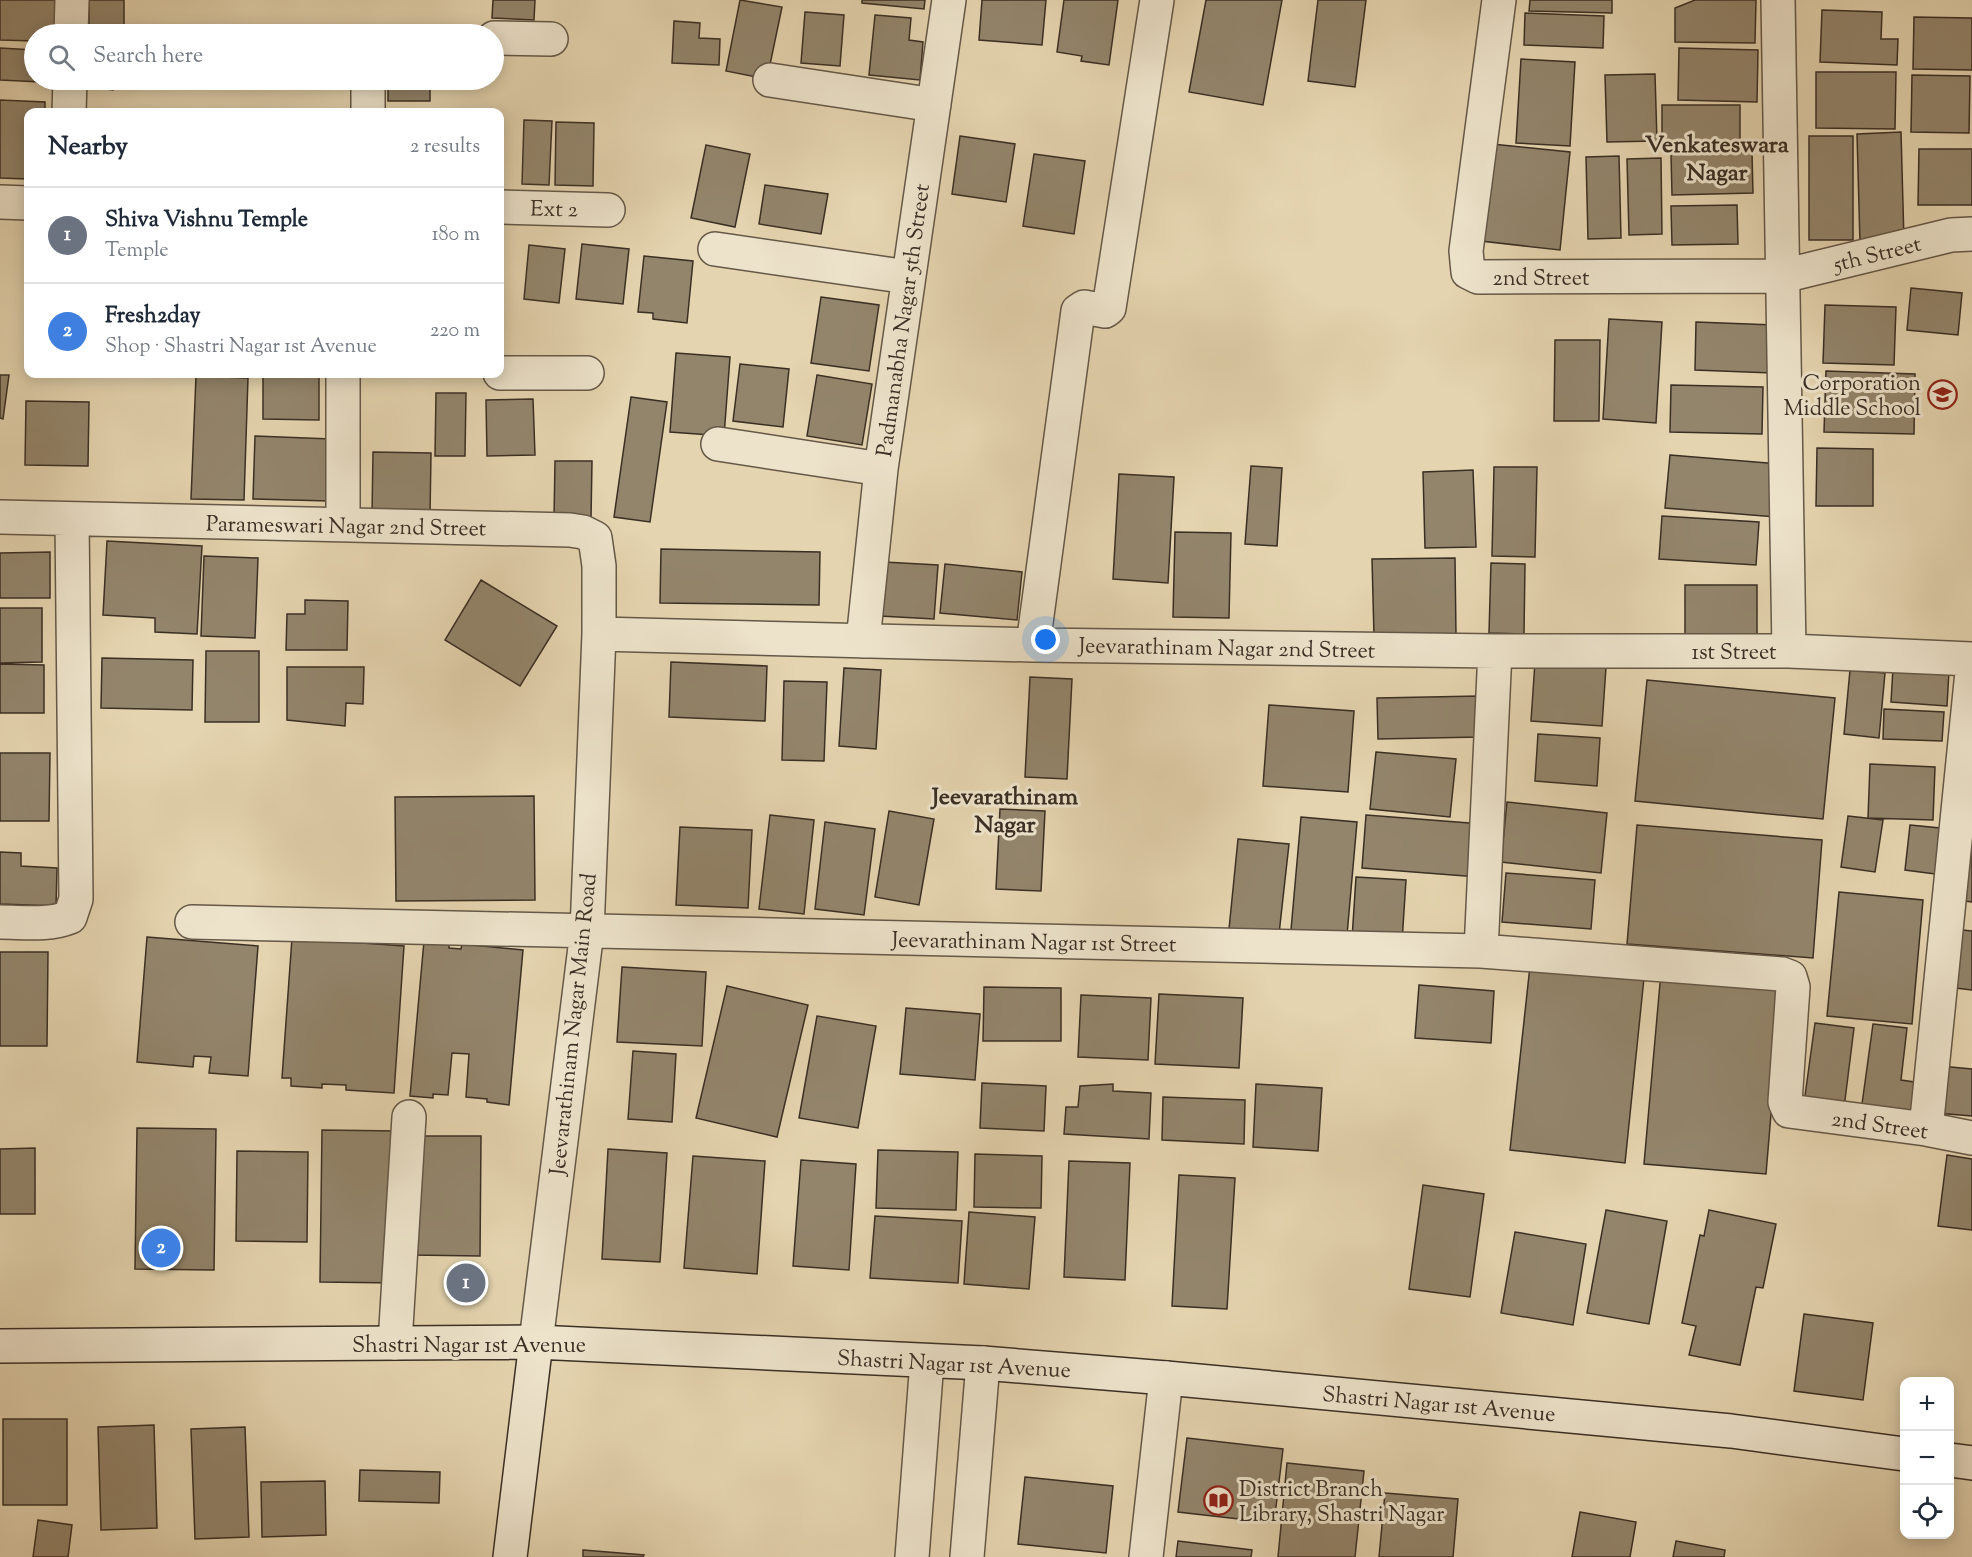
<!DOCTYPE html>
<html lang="en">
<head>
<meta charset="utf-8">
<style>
  body { margin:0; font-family:"Sorts Mill Goudy",serif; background:#f6f6f7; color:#1f2937 }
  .controls { position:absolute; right:18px; bottom:18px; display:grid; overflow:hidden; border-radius:12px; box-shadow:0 3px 15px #0003 }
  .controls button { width:54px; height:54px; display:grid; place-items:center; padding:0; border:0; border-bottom:2px solid #e0e1e3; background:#fff; color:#1f2937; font:30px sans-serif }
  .you { position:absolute; left:1046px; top:640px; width:21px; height:21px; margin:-15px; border:4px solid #fff; border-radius:50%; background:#1a73e8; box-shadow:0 0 0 9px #1a73e833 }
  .badge { display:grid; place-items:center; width:39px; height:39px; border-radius:50%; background:#8f2418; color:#fff; font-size:20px; font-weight:700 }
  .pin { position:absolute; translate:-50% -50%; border:3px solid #fff; box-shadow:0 2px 6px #0006 }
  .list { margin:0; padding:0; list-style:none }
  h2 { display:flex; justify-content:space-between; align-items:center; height:78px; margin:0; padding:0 24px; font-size:26px }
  h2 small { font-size:20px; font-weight:400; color:#747a83 }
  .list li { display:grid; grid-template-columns:39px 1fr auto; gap:18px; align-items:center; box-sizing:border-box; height:96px; padding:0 24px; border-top:2px solid #e0e1e3 }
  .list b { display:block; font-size:22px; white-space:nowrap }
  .list p { margin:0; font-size:20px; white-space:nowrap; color:#747a83 }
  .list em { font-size:20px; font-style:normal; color:#747a83 }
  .icon { flex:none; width:33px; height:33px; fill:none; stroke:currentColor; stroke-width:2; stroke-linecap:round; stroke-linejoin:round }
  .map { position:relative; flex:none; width:1972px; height:1557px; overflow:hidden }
  .search { position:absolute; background:#fff; box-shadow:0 3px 15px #0003; left:24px; top:24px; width:480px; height:66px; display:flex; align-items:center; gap:15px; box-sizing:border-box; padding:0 21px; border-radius:33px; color:#747a83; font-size:22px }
  .panel { position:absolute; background:#fff; box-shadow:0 3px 15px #0003; left:24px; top:108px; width:480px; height:270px; border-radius:12px }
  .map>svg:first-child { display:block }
  .building { fill:#93856c; stroke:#3b2f24; stroke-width:1.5 }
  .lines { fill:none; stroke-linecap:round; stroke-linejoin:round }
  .street-casing { stroke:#655847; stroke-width:36 }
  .secondary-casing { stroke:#3b2f24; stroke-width:36 }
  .street { stroke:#ede3cb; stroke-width:33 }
  .secondary { stroke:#ede3cb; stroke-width:33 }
  .labels { text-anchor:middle; stroke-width:6; stroke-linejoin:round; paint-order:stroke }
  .street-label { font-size:22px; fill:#3b2f24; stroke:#ede3cb }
  .poi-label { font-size:22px; fill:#3b2f24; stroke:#ede3cb; text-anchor:end }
  .neighbourhood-label { font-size:24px; font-weight:bold; fill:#3b2f24; stroke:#ede3cb }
</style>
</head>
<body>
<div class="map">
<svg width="1972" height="1557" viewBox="0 0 1972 1557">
  <rect width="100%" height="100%" fill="#e4d4af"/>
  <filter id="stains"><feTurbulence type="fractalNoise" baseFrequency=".00333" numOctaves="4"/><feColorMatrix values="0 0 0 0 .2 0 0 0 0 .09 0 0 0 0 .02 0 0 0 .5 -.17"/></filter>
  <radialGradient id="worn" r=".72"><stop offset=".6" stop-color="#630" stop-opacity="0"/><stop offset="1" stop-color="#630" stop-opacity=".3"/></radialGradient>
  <path class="building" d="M 0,0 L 56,0 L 55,34 L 34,34 L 34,41 L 0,40 Z
    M 89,0 L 124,0 L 124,25 L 89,25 Z
    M 493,0 L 535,0 L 534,20 L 492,18 Z
    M 740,0 L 782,7 L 767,79 L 726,71 Z
    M 862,0 L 925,0 L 924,9 L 862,3 Z
    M 982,0 L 1046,0 L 1042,45 L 979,40 Z
    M 1064,0 L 1118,0 L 1109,65 L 1081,61 L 1082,56 L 1057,52 Z
    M 1206,0 L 1282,0 L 1263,105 L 1189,92 Z
    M 1318,0 L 1366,0 L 1355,87 L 1308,81 Z
    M 1530,0 L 1612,0 L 1612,13 L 1529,11 Z
    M 1695,0 L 1756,0 L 1755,43 L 1675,42 L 1675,8 Z
    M 1822,10 L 1882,12 L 1881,39 L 1898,39 L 1897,65 L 1820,62 Z
    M 805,12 L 844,15 L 840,66 L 801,63 Z
    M 1525,13 L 1604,16 L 1603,48 L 1524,45 Z
    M 875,15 L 911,18 L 909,40 L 923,42 L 920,80 L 869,75 Z
    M 1914,17 L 1972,18 L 1972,70 L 1913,69 Z
    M 674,21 L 700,23 L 699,38 L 720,39 L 719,65 L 672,63 Z
    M 82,28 L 120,32 L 120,34 L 82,34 Z
    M 0,48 L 34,50 L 34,80 L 62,80 L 61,83 L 0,80 Z
    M 1679,48 L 1758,50 L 1757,102 L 1678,100 Z
    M 1521,59 L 1575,62 L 1570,146 L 1516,143 Z
    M 1816,72 L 1896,72 L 1895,129 L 1816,128 Z
    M 1655,74 L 1657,141 L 1607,142 L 1605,75 Z
    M 1912,75 L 1970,76 L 1969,133 L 1911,132 Z
    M 76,80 L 114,80 L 113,90 L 76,85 Z
    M 388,80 L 430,80 L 430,101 L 388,101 Z
    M 0,100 L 45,102 L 45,112 L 28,112 L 28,172 L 27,179 L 0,178 Z
    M 1662,105 L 1740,105 L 1740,145 L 1662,145 Z
    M 524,120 L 552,121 L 549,185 L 522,184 Z
    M 556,122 L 594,123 L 593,186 L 555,185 Z
    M 1901,132 L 1904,241 L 1860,243 L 1857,134 Z
    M 960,136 L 1015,144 L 1006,202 L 952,194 Z
    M 1809,136 L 1853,136 L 1853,240 L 1809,240 Z
    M 1492,144 L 1570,152 L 1560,250 L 1481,241 Z
    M 706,145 L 750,154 L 735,227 L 691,218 Z
    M 1919,149 L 1972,149 L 1972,205 L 1918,205 Z
    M 1752,152 L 1753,193 L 1672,195 L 1671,154 Z
    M 1034,154 L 1085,161 L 1074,234 L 1023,226 Z
    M 1619,156 L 1621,238 L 1588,239 L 1586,157 Z
    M 1661,158 L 1662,234 L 1629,235 L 1627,159 Z
    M 765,185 L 828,194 L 821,234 L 759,224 Z
    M 1737,205 L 1738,244 L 1672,245 L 1671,206 Z
    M 582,244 L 629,249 L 623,304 L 576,299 Z
    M 529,245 L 565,249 L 559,303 L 524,299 Z
    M 26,253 L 28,253 L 28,306 L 25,306 Z
    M 644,256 L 693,261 L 687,323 L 653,319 L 653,313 L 638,312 Z
    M 1911,288 L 1962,293 L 1958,335 L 1907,330 Z
    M 821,297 L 879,305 L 869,371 L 811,363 Z
    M 1825,305 L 1896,307 L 1894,365 L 1823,363 Z
    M 1609,319 L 1662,322 L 1656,423 L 1603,419 Z
    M 1696,322 L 1774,325 L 1772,373 L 1695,370 Z
    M 1555,340 L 1600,340 L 1599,421 L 1554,421 Z
    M 676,353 L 730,357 L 724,436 L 670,432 Z
    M 740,364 L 789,369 L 783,427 L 733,421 Z
    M 1826,371 L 1915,374 L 1914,434 L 1824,432 Z
    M 263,374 L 319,374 L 319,420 L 263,419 Z
    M 0,375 L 9,375 L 3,419 L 0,418 Z
    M 817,375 L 872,384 L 862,445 L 807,436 Z
    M 196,376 L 248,378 L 244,500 L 191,499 Z
    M 1671,385 L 1763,387 L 1762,434 L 1670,432 Z
    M 436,393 L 466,393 L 465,456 L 435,456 Z
    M 631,397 L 667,402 L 650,522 L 614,517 Z
    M 533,399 L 535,455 L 487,456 L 486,400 Z
    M 26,401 L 89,402 L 88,466 L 25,465 Z
    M 255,436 L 331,439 L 329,501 L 253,499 Z
    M 1817,448 L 1873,449 L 1873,506 L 1816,506 Z
    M 373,452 L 431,453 L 430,516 L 372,515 Z
    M 1670,455 L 1780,464 L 1776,517 L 1665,508 Z
    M 555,461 L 592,461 L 591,519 L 554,518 Z
    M 1251,466 L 1282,468 L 1277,546 L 1245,544 Z
    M 1494,467 L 1537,467 L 1535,557 L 1492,556 Z
    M 1473,470 L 1476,547 L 1425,548 L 1423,472 Z
    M 1119,474 L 1174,477 L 1168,583 L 1113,579 Z
    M 1662,516 L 1759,522 L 1756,565 L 1659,559 Z
    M 1175,532 L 1231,533 L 1229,618 L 1173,617 Z
    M 107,541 L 202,546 L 197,634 L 155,632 L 155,618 L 103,615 Z
    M 661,549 L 820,552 L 819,605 L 660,603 Z
    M 50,552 L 50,598 L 0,598 L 0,553 Z
    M 204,556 L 258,558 L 255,638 L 201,636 Z
    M 1455,558 L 1456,635 L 1374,636 L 1372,559 Z
    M 884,562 L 938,565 L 934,619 L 880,616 Z
    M 1491,563 L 1525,564 L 1524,634 L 1489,633 Z
    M 945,564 L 1022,572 L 1017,620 L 940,613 Z
    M 481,580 L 557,626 L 520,686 L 445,640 Z
    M 1685,585 L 1757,585 L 1757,635 L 1685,635 Z
    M 305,600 L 348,601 L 347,650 L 286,650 L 287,614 L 305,614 Z
    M 0,608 L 42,608 L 42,662 L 0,663 Z
    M 206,651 L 259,651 L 259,722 L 205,722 Z
    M 102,658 L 193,660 L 192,710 L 101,708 Z
    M 671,662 L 767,666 L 765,721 L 669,717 Z
    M 1535,662 L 1606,667 L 1602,726 L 1531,721 Z
    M 0,664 L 44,665 L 44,713 L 0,713 Z
    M 287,667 L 364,667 L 363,704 L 346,703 L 345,726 L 287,720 Z
    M 844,668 L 881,670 L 876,749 L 839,746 Z
    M 1893,668 L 1949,671 L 1947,706 L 1891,702 Z
    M 1850,670 L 1885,673 L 1879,738 L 1844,734 Z
    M 1030,677 L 1072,679 L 1067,779 L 1025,777 Z
    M 1647,680 L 1835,698 L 1823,819 L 1635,801 Z
    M 784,681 L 827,682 L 824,761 L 782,760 Z
    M 1479,696 L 1480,737 L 1378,739 L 1377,698 Z
    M 1269,705 L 1354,711 L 1348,792 L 1263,786 Z
    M 1884,709 L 1944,712 L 1942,741 L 1883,739 Z
    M 1538,734 L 1600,738 L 1597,786 L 1535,781 Z
    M 1376,752 L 1456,759 L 1450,817 L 1370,809 Z
    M 0,753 L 50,753 L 49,821 L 0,821 Z
    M 1870,764 L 1935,767 L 1933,820 L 1868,818 Z
    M 534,796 L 535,900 L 396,901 L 395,797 Z
    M 1507,802 L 1607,813 L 1601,873 L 1501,862 Z
    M 1000,809 L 1045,811 L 1041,891 L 996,889 Z
    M 889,811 L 934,819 L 919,905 L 875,897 Z
    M 770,815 L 814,820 L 804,914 L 759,909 Z
    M 1366,815 L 1482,824 L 1478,877 L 1362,868 Z
    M 1848,816 L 1883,820 L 1875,872 L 1841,867 Z
    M 1301,817 L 1357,822 L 1347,935 L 1291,930 Z
    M 825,822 L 875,829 L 864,915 L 815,909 Z
    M 1637,825 L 1822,840 L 1813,958 L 1627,944 Z
    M 1910,825 L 1940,828 L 1935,874 L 1905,870 Z
    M 680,827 L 752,830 L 748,908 L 676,905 Z
    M 1238,839 L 1289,844 L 1279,934 L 1229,929 Z
    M 1965,841 L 1972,841 L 1972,902 L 1957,900 Z
    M 0,852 L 21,853 L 21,866 L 57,868 L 56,906 L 0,904 Z
    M 1506,873 L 1595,880 L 1591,929 L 1502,922 Z
    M 1356,877 L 1406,880 L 1402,942 L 1352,939 Z
    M 1839,892 L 1923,900 L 1912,1024 L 1827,1016 Z
    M 1953,929 L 1972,931 L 1972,990 L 1947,987 Z
    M 147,937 L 258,946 L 248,1076 L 209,1073 L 211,1057 L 194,1056 L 193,1067 L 137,1062 Z
    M 292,938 L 404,946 L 394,1093 L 346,1090 L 346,1085 L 322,1084 L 322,1088 L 291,1086 L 291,1078 L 282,1078 Z
    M 424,941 L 449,943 L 449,948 L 461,949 L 462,944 L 523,950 L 509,1105 L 487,1102 L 487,1099 L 466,1097 L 469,1054 L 452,1053 L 448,1095 L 433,1094 L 433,1098 L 410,1096 Z
    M 0,952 L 48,952 L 47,1046 L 0,1046 Z
    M 1530,966 L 1644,978 L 1625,1163 L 1510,1150 Z
    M 622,967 L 706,972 L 702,1046 L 617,1042 Z
    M 1661,972 L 1782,982 L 1766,1174 L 1644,1164 Z
    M 1419,985 L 1494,991 L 1491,1043 L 1415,1038 Z
    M 727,986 L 808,1005 L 777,1137 L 696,1118 Z
    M 984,987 L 1061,988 L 1061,1041 L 983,1041 Z
    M 1159,994 L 1243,998 L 1239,1068 L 1155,1064 Z
    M 1081,995 L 1151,998 L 1148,1060 L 1078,1057 Z
    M 906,1008 L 980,1014 L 975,1080 L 900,1074 Z
    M 817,1016 L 876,1026 L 858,1128 L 799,1118 Z
    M 1815,1023 L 1854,1028 L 1844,1108 L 1804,1103 Z
    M 1873,1024 L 1907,1028 L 1901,1080 L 1928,1084 L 1924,1112 L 1862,1104 Z
    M 633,1051 L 676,1054 L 672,1122 L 628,1119 Z
    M 1940,1066 L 1972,1069 L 1972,1116 L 1936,1113 Z
    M 982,1083 L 1046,1086 L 1044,1131 L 980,1128 Z
    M 1113,1084 L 1113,1091 L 1151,1093 L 1149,1139 L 1064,1134 L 1066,1107 L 1078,1107 L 1080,1086 Z
    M 1256,1084 L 1322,1088 L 1318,1151 L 1253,1147 Z
    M 1163,1097 L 1245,1100 L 1244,1144 L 1162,1140 Z
    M 137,1128 L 216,1129 L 214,1270 L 135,1269 Z
    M 322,1130 L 399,1131 L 397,1283 L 320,1282 Z
    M 412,1136 L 481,1136 L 480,1256 L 411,1255 Z
    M 35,1148 L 35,1214 L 0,1214 L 0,1149 Z
    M 608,1149 L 667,1153 L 660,1262 L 602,1259 Z
    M 878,1150 L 958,1152 L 956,1210 L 876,1208 Z
    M 237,1151 L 308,1152 L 307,1242 L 236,1241 Z
    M 975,1154 L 1042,1156 L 1041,1208 L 974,1207 Z
    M 1947,1155 L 1972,1159 L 1972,1230 L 1938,1226 Z
    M 693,1156 L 765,1161 L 757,1274 L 684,1268 Z
    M 801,1160 L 856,1164 L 849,1270 L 793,1266 Z
    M 1069,1161 L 1130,1163 L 1125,1280 L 1064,1277 Z
    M 1179,1175 L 1235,1178 L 1227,1309 L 1172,1306 Z
    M 1423,1185 L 1484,1194 L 1470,1297 L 1409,1289 Z
    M 1606,1210 L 1667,1221 L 1649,1324 L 1587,1313 Z
    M 1709,1210 L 1776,1224 L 1763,1288 L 1756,1287 L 1740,1365 L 1689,1355 L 1696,1326 L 1682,1323 L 1700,1235 L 1704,1236 Z
    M 969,1212 L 1035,1217 L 1029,1289 L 964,1284 Z
    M 875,1216 L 962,1221 L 958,1283 L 870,1278 Z
    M 1515,1232 L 1586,1244 L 1573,1325 L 1501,1313 Z
    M 1804,1314 L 1873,1323 L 1863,1400 L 1794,1391 Z
    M 3,1419 L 67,1419 L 67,1505 L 3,1505 Z
    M 154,1425 L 157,1528 L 101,1530 L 98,1427 Z
    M 245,1427 L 249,1537 L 195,1539 L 191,1429 Z
    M 1187,1438 L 1283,1449 L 1274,1523 L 1178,1512 Z
    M 1287,1463 L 1364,1471 L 1355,1557 L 1278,1557 Z
    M 360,1470 L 440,1472 L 439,1503 L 359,1501 Z
    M 1025,1477 L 1113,1486 L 1106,1553 L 1018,1544 Z
    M 325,1481 L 326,1535 L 262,1537 L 261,1482 Z
    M 1385,1493 L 1458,1499 L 1453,1557 L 1379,1557 Z
    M 1580,1512 L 1636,1522 L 1630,1557 L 1572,1557 Z
    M 38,1520 L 72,1525 L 68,1557 L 33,1557 Z
    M 1178,1541 L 1252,1550 L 1251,1557 L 1176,1557 Z
    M 1676,1541 L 1725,1550 L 1724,1557 L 1673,1557 Z
    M 583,1550 L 644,1555 L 643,1557 L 583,1557 Z"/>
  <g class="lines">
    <defs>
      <path id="street" d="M 1499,0 L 1466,251 L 1468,272 L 1478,277 L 1783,276 L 1951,235 L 1972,234
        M 1778,0 L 1789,651
        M 71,34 L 72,0
        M 494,38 L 551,39
        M 368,80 L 368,112
        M 770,80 L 934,105
        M 69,112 L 70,80
        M 0,202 L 28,203
        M 500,207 L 608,210
        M 715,249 L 908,277
        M 500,373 L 587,373
        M 343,374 L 343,525
        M 718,444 L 881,469
        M 0,517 L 570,530 L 583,532 L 595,538 L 599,566 L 599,634 L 587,931 L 536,1342
        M 599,634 L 1033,645 L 1495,651 L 1789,651 L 1972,659
        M 863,641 L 881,469 L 949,0
        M 1033,645 L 1078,311 L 1084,307 L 1105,311 L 1109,308 L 1157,0
        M 0,922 C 23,922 48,926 70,917 L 76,899 L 72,519
        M 192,922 L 1481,951 L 1782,974 L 1790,977 L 1793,987 L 1785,1102 L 1789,1111 L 1926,1129 L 1972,1138
        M 1481,951 L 1495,651
        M 1926,1129 L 1972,672
        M 395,1343 L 409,1117
        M 912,1557 L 927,1361
        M 967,1557 L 983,1363
        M 1146,1557 L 1166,1378"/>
      <path id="secondary" d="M 0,1346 L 536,1342 L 983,1363 L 1166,1378 L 1731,1431 L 1904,1454
        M 1950,1460 L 1972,1463
        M 510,1557 L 536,1342"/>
    </defs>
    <use href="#street" class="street-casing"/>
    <use href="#secondary" class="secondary-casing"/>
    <use href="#street" class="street"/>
    <use href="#secondary" class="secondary"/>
  </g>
  <defs>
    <symbol id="school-ring" viewBox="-11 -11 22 22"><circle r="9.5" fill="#ede3cb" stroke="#8f2418" stroke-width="1.5"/><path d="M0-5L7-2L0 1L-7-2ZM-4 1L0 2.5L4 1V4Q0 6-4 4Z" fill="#8f2418"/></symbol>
    <symbol id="library-ring" viewBox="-11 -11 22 22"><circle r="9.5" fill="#ede3cb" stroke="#8f2418" stroke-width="1.5"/><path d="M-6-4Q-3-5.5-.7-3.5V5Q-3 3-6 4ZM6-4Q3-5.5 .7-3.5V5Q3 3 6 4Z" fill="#8f2418"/></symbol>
  </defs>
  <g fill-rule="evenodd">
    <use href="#school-ring" x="1926" y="378" width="33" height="33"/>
    <use href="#library-ring" x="1202" y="1484" width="33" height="33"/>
  </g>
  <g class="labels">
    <g class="street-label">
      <text transform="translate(554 208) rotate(1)" y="8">Ext 2</text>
      <text transform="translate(1877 253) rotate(-14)" y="8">5th Street</text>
      <text x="1541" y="285">2nd Street</text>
      <text transform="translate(902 320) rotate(-82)" y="8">Padmanabha Nagar 5th Street</text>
      <text transform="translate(346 525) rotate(1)" y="8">Parameswari Nagar 2nd Street</text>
      <text transform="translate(1227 647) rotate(1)" y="8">Jeevarathinam Nagar 2nd Street</text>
      <text x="1734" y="659">1st Street</text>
      <text transform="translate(1034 941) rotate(1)" y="8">Jeevarathinam Nagar 1st Street</text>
      <text transform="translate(572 1024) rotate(-84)" y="8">Jeevarathinam Nagar Main Road</text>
      <text transform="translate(1880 1124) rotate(8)" y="8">2nd Street</text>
      <text x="469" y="1352">Shastri Nagar 1st Avenue</text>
      <text transform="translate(954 1363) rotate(3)" y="8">Shastri Nagar 1st Avenue</text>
      <text transform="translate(1439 1403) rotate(5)" y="8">Shastri Nagar 1st Avenue</text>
    </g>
    <g class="poi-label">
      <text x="1921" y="390">Corporation<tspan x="1921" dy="25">Middle School</tspan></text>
      <text x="1239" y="1496" text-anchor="start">District Branch<tspan x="1239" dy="25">Library, Shastri Nagar</tspan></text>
    </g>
    <g class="neighbourhood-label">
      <text x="1717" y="152">Venkateswara<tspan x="1717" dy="28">Nagar</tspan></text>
      <text x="1005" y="804">Jeevarathinam<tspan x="1005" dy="28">Nagar</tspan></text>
    </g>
  </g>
  <rect width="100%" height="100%" filter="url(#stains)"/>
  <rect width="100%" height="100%" fill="url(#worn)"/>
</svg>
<div class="controls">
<button>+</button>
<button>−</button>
<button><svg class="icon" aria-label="locate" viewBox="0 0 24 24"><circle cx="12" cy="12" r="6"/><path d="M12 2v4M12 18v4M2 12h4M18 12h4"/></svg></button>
</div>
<div class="you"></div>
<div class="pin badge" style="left:466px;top:1283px;background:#6b7280">1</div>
<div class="pin badge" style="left:161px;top:1248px;background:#3f7fe0">2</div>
<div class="search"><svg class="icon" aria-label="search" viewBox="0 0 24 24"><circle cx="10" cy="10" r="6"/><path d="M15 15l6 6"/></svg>Search here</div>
<section class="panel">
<h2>Nearby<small>2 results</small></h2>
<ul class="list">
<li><span class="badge" style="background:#6b7280">1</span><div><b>Shiva Vishnu Temple</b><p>Temple</p></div><em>180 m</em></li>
<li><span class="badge" style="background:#3f7fe0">2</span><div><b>Fresh2day</b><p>Shop · Shastri Nagar 1st Avenue</p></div><em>220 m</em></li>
</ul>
</section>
</div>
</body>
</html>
